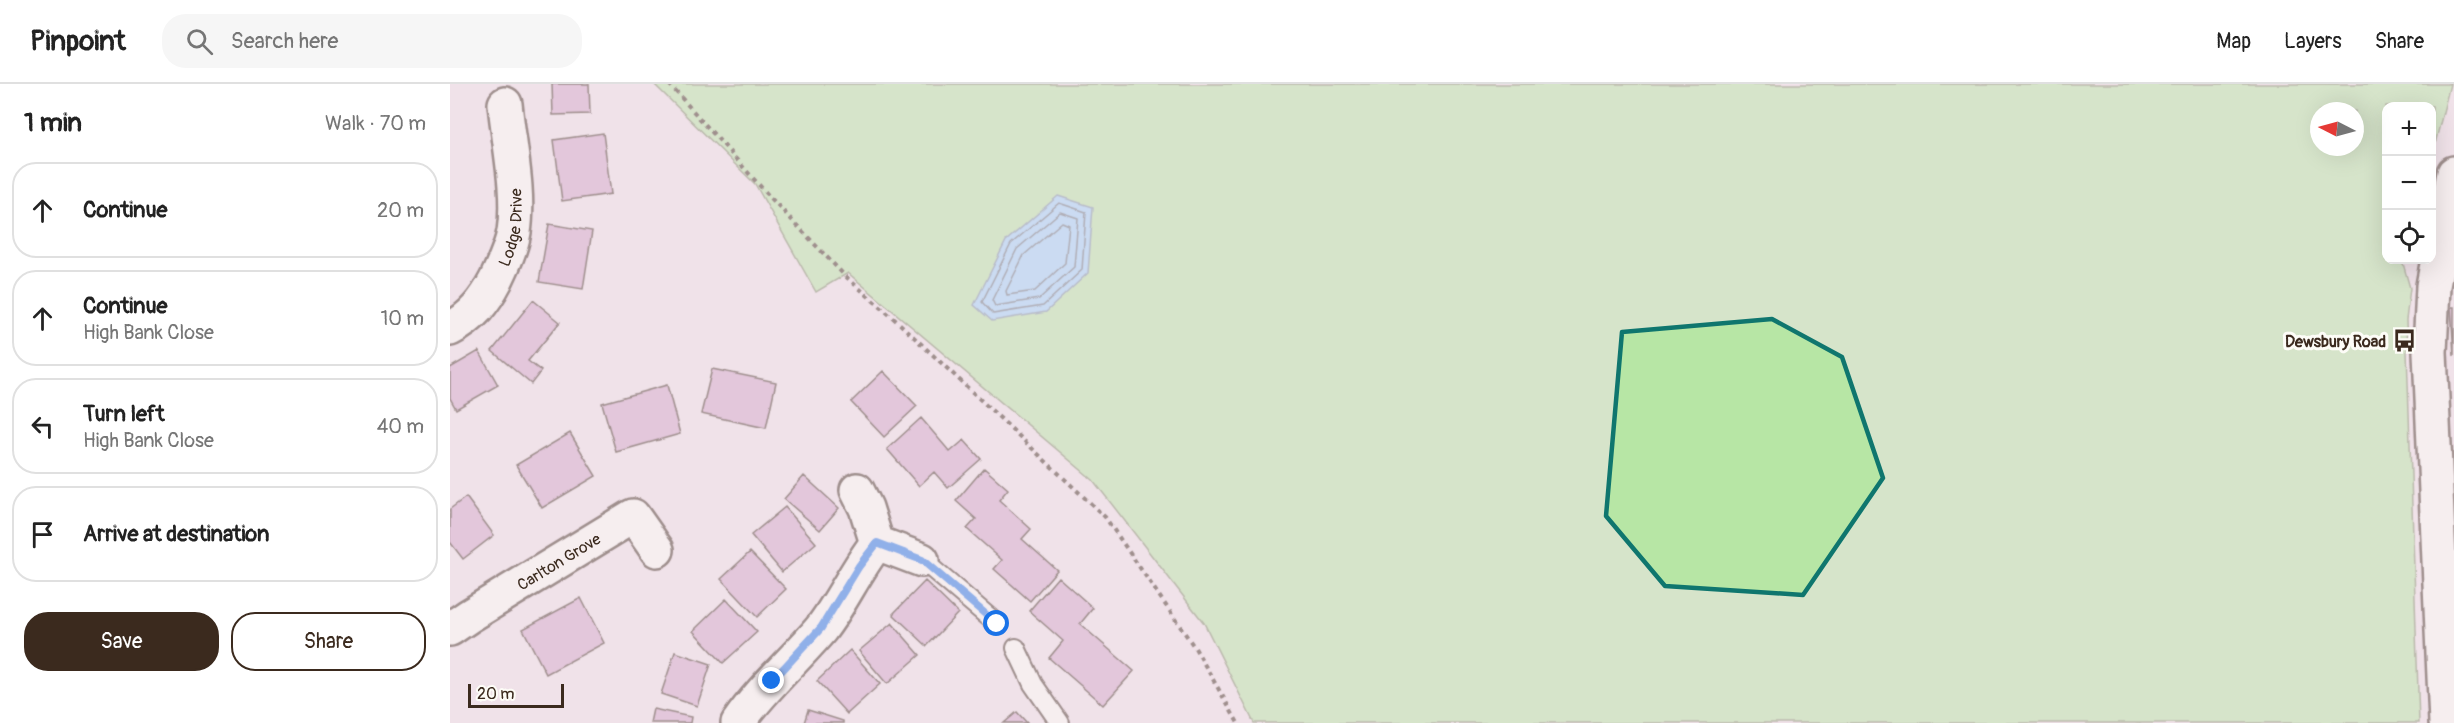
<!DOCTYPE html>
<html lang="en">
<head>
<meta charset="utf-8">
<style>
  body { margin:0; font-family:Pangolin,sans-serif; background:#f6f6f6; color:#222 }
  .controls { position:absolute; right:18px; top:18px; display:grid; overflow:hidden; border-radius:12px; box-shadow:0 6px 24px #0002 }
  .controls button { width:54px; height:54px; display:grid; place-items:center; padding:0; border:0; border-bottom:2px solid #e0e0e0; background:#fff; color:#222; font:30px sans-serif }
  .compass { position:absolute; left:1860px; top:18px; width:54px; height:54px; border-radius:50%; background:#fff; box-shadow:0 6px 24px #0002; rotate:276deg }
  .scale { position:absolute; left:18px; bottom:15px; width:96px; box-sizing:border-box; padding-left:6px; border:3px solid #3b2a1e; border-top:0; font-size:16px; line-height:21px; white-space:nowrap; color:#3b2a1e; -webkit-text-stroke:4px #fdfcf7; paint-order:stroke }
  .stop { position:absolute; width:18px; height:18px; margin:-14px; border:4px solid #1a73e8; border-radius:50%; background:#fff }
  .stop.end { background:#1a73e8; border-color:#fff; box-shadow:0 2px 6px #0008 }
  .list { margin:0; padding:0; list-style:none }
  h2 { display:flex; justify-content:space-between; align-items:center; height:78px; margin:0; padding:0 24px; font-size:26px }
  h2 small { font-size:20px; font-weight:400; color:#767676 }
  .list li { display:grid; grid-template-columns:39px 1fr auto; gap:18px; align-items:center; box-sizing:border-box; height:96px; margin:0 12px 12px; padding:0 12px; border:2px solid #e0e0e0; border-radius:24px }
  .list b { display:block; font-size:22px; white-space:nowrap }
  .list p { margin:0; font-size:20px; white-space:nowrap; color:#767676 }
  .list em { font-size:20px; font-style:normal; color:#767676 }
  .actions { display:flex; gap:12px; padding:18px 24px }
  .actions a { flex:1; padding:14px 0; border:2px solid #3b2a1e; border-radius:24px; text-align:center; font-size:21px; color:#3b2a1e }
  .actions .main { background:#3b2a1e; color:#fff }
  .icon { flex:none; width:33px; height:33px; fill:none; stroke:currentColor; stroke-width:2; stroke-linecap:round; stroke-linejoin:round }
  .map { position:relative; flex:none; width:2004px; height:639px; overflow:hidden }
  header { display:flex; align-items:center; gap:36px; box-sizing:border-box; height:84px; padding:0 30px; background:#fff; border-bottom:2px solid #e0e0e0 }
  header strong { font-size:28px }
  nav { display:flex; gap:33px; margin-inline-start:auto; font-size:21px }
  .search { width:420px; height:54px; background:#f6f6f6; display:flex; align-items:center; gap:15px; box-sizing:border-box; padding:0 21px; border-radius:24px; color:#767676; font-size:22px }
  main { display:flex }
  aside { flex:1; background:#fff }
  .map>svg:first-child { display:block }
  .green { fill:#b7e6a5; stroke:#798862; stroke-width:1.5; fill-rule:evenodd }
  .water { fill:#9dd3fc; stroke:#768fa3; stroke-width:1.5 }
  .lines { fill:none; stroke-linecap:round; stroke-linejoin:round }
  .shore { stroke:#626e77; stroke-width:1.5 }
  .building { fill:#d2a6c9; stroke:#3b2a1e; stroke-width:1.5 }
  .lane-casing { stroke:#3b2a1e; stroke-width:22 }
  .street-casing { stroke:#3b2a1e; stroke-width:38 }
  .secondary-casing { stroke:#3b2a1e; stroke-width:38 }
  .path { stroke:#3b2a1e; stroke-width:4; stroke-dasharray:4.5 4.5; stroke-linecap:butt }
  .lane { stroke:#fdfcf7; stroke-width:18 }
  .street { stroke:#fdfcf7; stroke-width:33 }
  .secondary { stroke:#fdfcf7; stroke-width:33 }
  .route { stroke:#1a73e8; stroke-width:8 }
  .marked { fill:none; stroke:#0f766e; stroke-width:4.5; stroke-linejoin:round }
  .labels { text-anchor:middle; stroke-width:6; stroke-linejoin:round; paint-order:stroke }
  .street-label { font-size:16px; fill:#3b2a1e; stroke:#fdfcf7 }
  .poi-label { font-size:16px; font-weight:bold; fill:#3b2a1e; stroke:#fdfcf7; text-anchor:end }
</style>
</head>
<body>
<header>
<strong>Pinpoint</strong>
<div class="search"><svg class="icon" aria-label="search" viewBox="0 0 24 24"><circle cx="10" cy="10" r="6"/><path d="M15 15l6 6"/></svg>Search here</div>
<nav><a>Map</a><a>Layers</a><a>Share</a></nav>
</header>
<main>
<aside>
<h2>1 min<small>Walk · 70 m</small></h2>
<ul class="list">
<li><svg class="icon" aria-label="ahead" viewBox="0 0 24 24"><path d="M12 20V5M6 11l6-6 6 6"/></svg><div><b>Continue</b></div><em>20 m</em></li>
<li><svg class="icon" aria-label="ahead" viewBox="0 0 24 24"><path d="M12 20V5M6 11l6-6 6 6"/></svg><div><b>Continue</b><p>High Bank Close</p></div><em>10 m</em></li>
<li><svg class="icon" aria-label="left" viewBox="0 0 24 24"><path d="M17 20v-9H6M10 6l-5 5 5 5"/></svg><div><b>Turn left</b><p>High Bank Close</p></div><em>40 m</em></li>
<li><svg class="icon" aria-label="arrive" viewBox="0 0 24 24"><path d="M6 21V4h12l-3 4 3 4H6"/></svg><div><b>Arrive at destination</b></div></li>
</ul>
<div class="actions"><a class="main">Save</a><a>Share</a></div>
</aside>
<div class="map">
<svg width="2004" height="639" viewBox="0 0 2004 639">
  <rect width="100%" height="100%" fill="#f0e2e9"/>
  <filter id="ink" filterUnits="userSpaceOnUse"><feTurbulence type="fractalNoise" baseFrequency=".0167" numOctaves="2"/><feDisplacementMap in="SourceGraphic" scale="12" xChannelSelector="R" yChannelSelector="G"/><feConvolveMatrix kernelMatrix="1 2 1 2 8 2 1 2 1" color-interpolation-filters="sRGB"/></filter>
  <g filter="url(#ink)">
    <path class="green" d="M 204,0 L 2000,0 L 1982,72 L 1982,22 L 1936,22 L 1936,176 L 1952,176 L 1960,204 L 1956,236 L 1969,639 L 804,639 L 754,539 L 643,396 L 398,189 L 366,208 L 305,100 ZM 1869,27 L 1905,27 L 1905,63 L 1869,63 Z"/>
    <path class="water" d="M 608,112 L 643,123 L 638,189 L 596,228 L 542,237 L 524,221 L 556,157 Z"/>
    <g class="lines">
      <path class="shore" d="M 609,119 L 636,128 L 632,186 L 593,222 L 543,230 L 532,218 L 561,160 Z
        M 610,128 L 628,134 L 624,183 L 589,215 L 545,222 L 542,216 L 567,165 Z
        M 612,138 L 619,141 L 615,179 L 585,207 L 557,211 L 556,207 L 574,171 Z"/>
    </g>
    <path class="building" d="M 102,0 L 139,0 L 140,30 L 103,31 Z
      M 153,49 L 161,110 L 112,117 L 104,56 Z
      M 99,140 L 142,147 L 133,205 L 89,198 Z
      M 83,216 L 110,238 L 78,277 L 91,287 L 81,300 L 42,267 Z
      M 2001,223 L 2004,223 L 2004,272 Z
      M 29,267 L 48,301 L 6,325 L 0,314 L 0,284 Z
      M 262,285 L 326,298 L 316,344 L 251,330 Z
      M 433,287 L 467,322 L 434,353 L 401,318 Z
      M 217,301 L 230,350 L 166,368 L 152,319 Z
      M 471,334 L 500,368 L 514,356 L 531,375 L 498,404 L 484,388 L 469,402 L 437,365 Z
      M 120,349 L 146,392 L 92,424 L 66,381 Z
      M 534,384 L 558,405 L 549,416 L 581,445 L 572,455 L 607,486 L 580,517 L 544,485 L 552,476 L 517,445 L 526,435 L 506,417 Z
      M 354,392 L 389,424 L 370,446 L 334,415 Z
      M 16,413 L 44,451 L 13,475 L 0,458 L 0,425 Z
      M 335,423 L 366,459 L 332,488 L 301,451 Z
      M 300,468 L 336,505 L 307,533 L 271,495 Z
      M 608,493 L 643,524 L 630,540 L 684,587 L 653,621 L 599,574 L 613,557 L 579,527 Z
      M 475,497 L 508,529 L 477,562 L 443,530 Z
      M 131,514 L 154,559 L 96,590 L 73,545 Z
      M 276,515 L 307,548 L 273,579 L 243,547 Z
      M 442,539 L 470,571 L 437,600 L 409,567 Z
      M 400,566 L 430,600 L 397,630 L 367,597 Z
      M 225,568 L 261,580 L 247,622 L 211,610 Z
      M 203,625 L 241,633 L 240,639 L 200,639 Z
      M 358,626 L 393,637 L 393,639 L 354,639 Z
      M 567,628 L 577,639 L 554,639 Z"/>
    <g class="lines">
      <defs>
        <path id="lane" d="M 472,476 L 547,540
          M 566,564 L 583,600 L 610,639"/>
        <g id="street">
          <path id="s1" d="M 0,245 C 22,234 35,217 46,196 C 53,181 61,165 64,148 C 70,109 59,60 55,20"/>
          <path d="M 407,406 L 416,424 L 427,459 L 472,476"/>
          <path id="s2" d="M 0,545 L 19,532 L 183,432 L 207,466"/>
          <path d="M 288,639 C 312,604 344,577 371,545 C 392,518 405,487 427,459"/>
        </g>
        <path id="secondary" d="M 1996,639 L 1980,268 L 1983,202 L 2004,89"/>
      </defs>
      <use href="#lane" class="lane-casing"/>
      <use href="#street" class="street-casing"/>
      <use href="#secondary" class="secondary-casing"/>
      <path class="path" d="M 219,0 L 319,112 L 394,191 L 450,240 L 655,433 L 745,564 L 788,639"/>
      <use href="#lane" class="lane"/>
      <use href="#street" class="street"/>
      <use href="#secondary" class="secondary"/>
    </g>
  </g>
  <g class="lines" filter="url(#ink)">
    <path class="route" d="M 322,597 L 371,544 L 409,482 L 427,459 L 472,476 L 547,540"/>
  </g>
  <path d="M0 0H2004V639H0ZM 1322,235 L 1392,273 L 1433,394 L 1353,511 L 1215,502 L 1156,432 L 1172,248 Z" fill="#f0e2e9" fill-opacity=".55" fill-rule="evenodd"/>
  <path class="marked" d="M 1322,235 L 1392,273 L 1433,394 L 1353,511 L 1215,502 L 1156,432 L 1172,248 Z"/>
  <defs>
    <symbol id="bus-bare" viewBox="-9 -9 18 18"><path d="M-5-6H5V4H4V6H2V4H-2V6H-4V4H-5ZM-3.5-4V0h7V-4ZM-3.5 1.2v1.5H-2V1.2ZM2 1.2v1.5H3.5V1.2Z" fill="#3b2a1e" stroke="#fdfcf7" stroke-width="2.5" paint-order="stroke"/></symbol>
  </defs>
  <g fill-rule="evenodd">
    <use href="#bus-bare" x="1938" y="240" width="33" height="33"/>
  </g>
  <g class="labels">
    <g class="street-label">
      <text dy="6" stroke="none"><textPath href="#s1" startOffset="124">Lodge Drive</textPath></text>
      <text dy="6" stroke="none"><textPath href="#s2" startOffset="128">Carlton Grove</textPath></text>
    </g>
    <g class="poi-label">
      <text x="1936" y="263">Dewsbury Road</text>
    </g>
  </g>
</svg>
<div class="controls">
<button>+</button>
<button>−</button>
<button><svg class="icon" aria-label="locate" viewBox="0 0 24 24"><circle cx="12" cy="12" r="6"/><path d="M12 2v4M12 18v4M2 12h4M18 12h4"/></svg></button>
</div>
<svg class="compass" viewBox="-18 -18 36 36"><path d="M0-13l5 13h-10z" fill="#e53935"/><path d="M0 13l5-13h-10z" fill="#767676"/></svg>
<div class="scale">20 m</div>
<div class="stop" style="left:547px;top:540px"></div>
<div class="stop end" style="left:322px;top:597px"></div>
</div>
</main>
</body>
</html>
